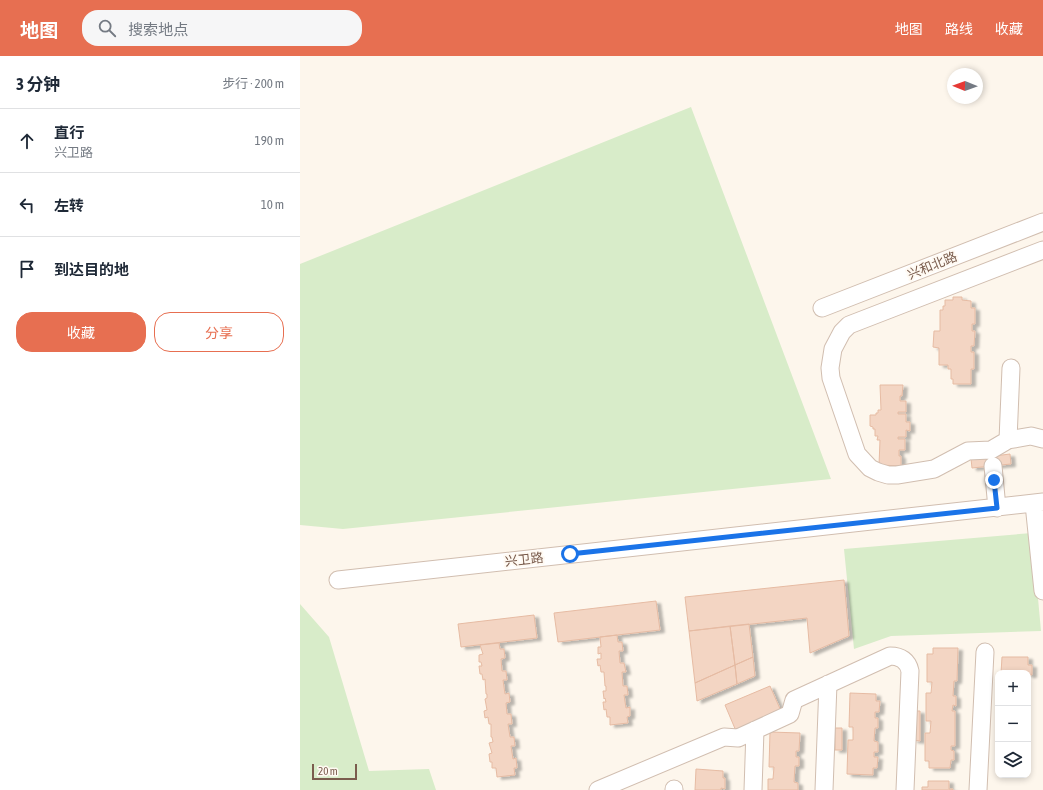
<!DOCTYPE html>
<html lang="zh">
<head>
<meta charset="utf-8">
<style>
  body { margin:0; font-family:"Asap Condensed","Noto Sans SC",sans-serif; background:#f6f6f7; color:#1f2937 }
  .controls { position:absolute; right:12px; bottom:12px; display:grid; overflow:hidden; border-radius:8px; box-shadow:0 2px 6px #0003 }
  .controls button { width:36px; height:36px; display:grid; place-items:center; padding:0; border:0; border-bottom:1px solid #e0e1e3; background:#fff; color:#1f2937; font:20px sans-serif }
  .compass { position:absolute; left:647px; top:12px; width:36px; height:36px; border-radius:50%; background:#fff; box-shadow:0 2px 6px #0003; rotate:271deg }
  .scale { position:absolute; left:12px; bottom:10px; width:45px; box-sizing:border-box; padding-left:4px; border:2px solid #7a5c4d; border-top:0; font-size:11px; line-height:14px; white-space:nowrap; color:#7a5c4d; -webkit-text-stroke:3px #fffaf3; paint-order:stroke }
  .stop { position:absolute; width:12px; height:12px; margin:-9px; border:3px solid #1a73e8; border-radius:50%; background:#fff }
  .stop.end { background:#1a73e8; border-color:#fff; box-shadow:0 1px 4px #0008 }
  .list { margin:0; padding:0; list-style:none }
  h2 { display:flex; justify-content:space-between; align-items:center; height:52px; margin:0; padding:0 16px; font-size:17px }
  h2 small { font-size:13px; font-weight:400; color:#747a83 }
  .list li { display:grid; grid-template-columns:26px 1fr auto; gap:12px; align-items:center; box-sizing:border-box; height:64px; padding:0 16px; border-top:1px solid #e0e1e3 }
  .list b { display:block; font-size:15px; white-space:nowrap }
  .list p { margin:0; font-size:13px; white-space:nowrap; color:#747a83 }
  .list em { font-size:13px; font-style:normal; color:#747a83 }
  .actions { display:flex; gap:8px; padding:12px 16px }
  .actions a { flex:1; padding:9px 0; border:1px solid #e76f51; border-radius:16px; text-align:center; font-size:14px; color:#e76f51 }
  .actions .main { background:#e76f51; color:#fff }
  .icon { flex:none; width:22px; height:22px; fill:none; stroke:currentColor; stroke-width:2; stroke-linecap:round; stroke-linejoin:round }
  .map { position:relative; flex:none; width:743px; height:734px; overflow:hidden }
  header { display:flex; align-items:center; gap:24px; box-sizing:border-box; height:56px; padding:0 20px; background:#e76f51; color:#fff }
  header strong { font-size:19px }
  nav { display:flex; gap:22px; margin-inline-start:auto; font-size:14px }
  .search { width:280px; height:36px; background:#f6f6f7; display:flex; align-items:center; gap:10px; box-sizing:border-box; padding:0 14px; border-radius:16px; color:#747a83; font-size:15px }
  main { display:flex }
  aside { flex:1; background:#fff }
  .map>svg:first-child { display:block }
  .green { fill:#d8ecc9 }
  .building { fill:#f3d5c3; stroke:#e6bba3; filter:url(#shadow) }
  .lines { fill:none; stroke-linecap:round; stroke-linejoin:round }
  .minor-casing { stroke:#d1beb0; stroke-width:19 }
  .minor { stroke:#fff; stroke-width:17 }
  .route { stroke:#1a73e8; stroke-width:5 }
  .labels { text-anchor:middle; stroke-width:4; stroke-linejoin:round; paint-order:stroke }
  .street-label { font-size:13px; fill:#7a5c4d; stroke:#fffaf3 }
</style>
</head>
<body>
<header>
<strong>地图</strong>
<div class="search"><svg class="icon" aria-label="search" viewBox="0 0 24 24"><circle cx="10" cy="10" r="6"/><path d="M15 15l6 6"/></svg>搜索地点</div>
<nav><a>地图</a><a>路线</a><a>收藏</a></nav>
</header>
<main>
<aside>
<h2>3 分钟<small>步行 · 200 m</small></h2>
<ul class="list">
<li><svg class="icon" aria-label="ahead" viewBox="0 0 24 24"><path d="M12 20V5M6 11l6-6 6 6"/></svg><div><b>直行</b><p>兴卫路</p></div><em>190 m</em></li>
<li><svg class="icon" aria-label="left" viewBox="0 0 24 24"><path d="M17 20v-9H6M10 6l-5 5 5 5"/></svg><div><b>左转</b></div><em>10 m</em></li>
<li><svg class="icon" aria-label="arrive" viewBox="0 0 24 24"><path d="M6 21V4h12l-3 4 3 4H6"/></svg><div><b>到达目的地</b></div></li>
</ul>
<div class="actions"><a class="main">收藏</a><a>分享</a></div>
</aside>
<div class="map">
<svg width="743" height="734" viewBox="0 0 743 734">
  <defs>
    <filter id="shadow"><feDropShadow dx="4.5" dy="2.5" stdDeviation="1" flood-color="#0004"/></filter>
  </defs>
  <rect width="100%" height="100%" fill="#fdf6ec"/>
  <path class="green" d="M 391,51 L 531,423 L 43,473 L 0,469 L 0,208 Z
    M 732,477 L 741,575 L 591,580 L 554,593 L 544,493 Z
    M 0,548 L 29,581 L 69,715 L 129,713 L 136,734 L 0,734 Z"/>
  <path class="building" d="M 653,241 L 662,241 L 662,244 L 671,245 L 671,252 L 675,252 L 675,268 L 672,268 L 672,275 L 675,275 L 674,290 L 671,290 L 671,296 L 674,296 L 674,313 L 671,313 L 671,328 L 653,328 L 653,323 L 651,323 L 651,313 L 648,313 L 648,309 L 639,309 L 639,292 L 633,291 L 634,275 L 640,275 L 640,254 L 643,254 L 643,250 L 645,250 L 645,244 L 653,244 Z
    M 580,329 L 603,329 L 602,340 L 600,340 L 600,345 L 606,345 L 606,356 L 598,356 L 598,358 L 606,358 L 606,366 L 610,366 L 610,375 L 606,374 L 606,381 L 598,381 L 598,383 L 605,383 L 605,394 L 599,394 L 599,400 L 601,400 L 601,410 L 579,409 L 580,384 L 577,384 L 578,380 L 575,380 L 575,373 L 573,373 L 573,371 L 570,370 L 570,359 L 576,359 L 576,357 L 578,357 L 578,354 L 581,354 Z
    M 710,398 L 711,408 L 672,412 L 671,403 Z
    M 544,524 L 549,580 L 510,597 L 507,562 L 389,575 L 385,541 Z
    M 356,545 L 360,574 L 258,586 L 254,557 Z
    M 234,559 L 237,582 L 161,591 L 158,568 Z
    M 449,568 L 453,601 L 435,609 L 430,570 Z
    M 430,570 L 435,609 L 395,627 L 389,575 Z
    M 317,579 L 318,586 L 322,586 L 323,595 L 319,595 L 320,607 L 324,607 L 326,616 L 322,616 L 323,630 L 327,630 L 328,639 L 324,639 L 326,652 L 330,651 L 330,660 L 327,661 L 328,667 L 310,669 L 310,661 L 307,661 L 306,653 L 304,654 L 303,646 L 306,646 L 305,642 L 304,643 L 303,635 L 306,635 L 306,630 L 305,630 L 304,616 L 301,616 L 300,609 L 298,610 L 297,603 L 301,603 L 301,597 L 298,598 L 298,591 L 301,591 L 300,581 Z
    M 199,587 L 200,593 L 204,593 L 205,602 L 201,603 L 202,615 L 206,615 L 207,624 L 203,624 L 205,638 L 209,637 L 210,646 L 206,647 L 207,658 L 211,658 L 212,668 L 208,668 L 210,681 L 214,681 L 215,690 L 211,690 L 213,703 L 216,702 L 217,712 L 214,712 L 215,719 L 197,721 L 196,712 L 192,712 L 192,706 L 190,706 L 189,698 L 192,697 L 189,687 L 193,686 L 192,681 L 191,681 L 191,668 L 189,668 L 188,661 L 185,662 L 184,655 L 187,654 L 185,643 L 187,642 L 187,638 L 186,638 L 185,623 L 183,624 L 182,618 L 180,618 L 179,610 L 182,610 L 181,606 L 179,606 L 179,599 L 183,598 L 180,589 Z
    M 633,592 L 658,592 L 657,625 L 654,625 L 653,640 L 656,640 L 656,650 L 653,649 L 652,655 L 655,655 L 655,690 L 651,690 L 651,694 L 654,695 L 654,704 L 651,704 L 650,712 L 629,712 L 629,705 L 625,705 L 625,677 L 630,677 L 631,665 L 626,665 L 626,637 L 631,637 L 632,626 L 627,626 L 627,598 L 633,598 Z
    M 453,601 L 455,620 L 437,628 L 435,609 Z
    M 702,601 L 728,601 L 728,609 L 732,609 L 732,619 L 728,619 L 728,617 L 701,617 Z
    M 435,609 L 437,628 L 397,645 L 395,627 Z
    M 470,630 L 481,655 L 436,675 L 425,649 Z
    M 550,637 L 576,638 L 576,645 L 580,645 L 579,656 L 575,656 L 575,662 L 578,662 L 578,672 L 575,672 L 574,685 L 578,686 L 578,696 L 574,696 L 574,701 L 578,701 L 577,712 L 573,712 L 573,719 L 547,718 L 548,684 L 553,684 L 553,671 L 549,671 Z
    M 613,655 L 620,655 L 620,685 L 613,684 Z
    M 535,672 L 542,672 L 542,694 L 535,694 Z
    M 470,676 L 500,677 L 499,695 L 496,695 L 496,701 L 499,701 L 499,710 L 495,710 L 494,726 L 498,727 L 498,734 L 468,734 L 468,723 L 473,723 L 474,711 L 469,711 Z
    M 396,713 L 423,715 L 423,722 L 425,722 L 425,733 L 421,732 L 421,734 L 395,734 Z
    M 628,725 L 649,725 L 649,733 L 653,733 L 653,734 L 622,734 L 622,731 L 628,731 Z"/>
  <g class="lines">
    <defs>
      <path id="minor" d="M 743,194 L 549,269 L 542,276 L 533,293 L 530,312 L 531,322 L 557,398 L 570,412 L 578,416 L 588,419 L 597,419 L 634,413 L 668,395 L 691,394 L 708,384 L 731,380 L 743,383
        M 522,252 L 743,166
        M 708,384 L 711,312
        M 693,410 L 697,452
        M 734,448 L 743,535
        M 38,524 L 743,446
        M 298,734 L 424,681 L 438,682 L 490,658 L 494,644 L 590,600 C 601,600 608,605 610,615 L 605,734
        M 374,734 L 374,733
        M 453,734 L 455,674
        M 524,734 L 528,628
        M 678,734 L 685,596"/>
    </defs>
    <use href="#minor" class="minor-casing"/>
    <use href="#minor" class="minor"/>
  </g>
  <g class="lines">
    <path class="route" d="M 270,498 L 697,452 L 694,424"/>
  </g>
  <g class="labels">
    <g class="street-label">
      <text transform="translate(632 209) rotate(-22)" y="5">兴和北路</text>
      <text transform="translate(224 503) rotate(-6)" y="5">兴卫路</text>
    </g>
  </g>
</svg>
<div class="controls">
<button>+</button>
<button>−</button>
<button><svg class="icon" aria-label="layers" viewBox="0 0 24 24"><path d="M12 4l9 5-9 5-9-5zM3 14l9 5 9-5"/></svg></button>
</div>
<svg class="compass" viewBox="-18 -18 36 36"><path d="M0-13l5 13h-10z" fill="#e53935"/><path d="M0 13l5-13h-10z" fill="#747a83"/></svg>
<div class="scale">20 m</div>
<div class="stop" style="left:270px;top:498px"></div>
<div class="stop end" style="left:694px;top:424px"></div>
</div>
</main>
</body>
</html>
